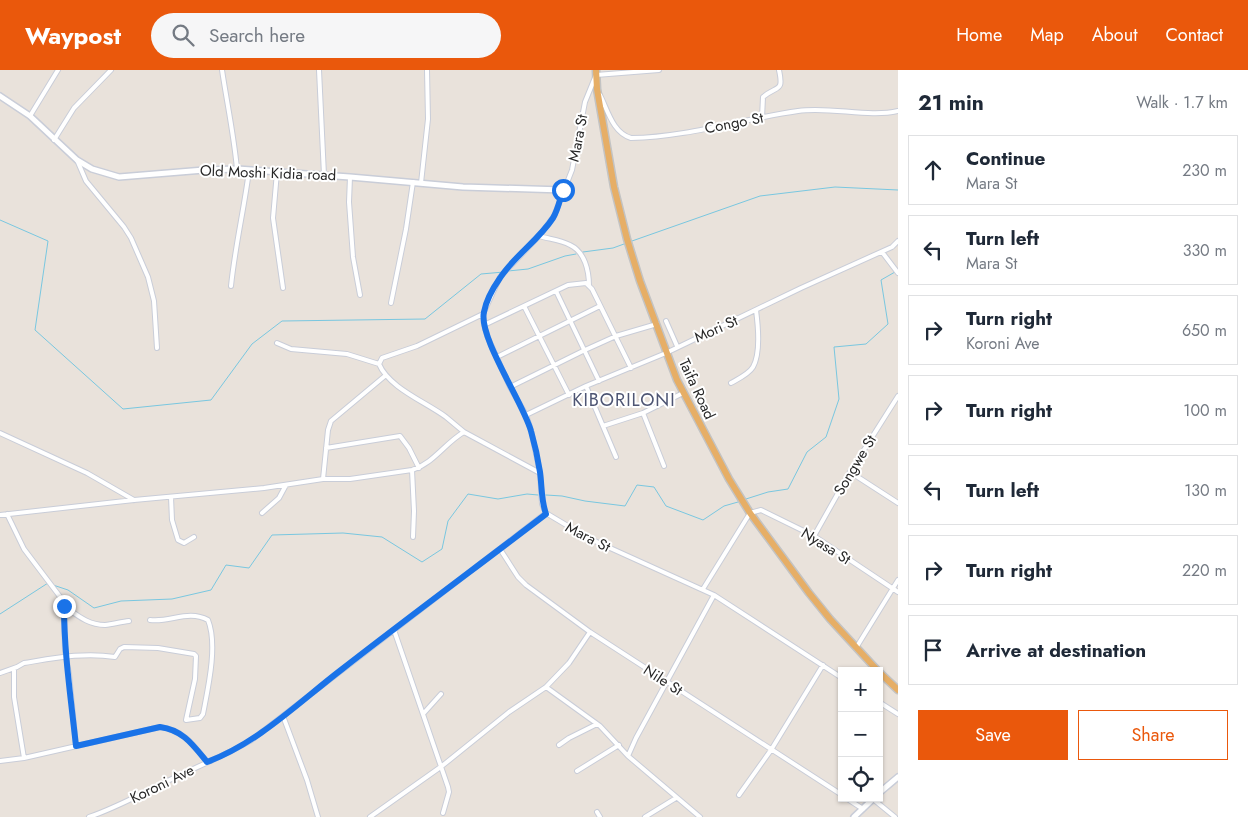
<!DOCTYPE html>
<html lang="en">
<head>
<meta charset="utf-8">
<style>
  body { margin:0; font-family:Jost,sans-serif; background:#f6f6f7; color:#1f2937 }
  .controls { position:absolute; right:15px; bottom:15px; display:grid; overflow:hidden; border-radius:0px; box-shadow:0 1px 4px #0004 }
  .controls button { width:45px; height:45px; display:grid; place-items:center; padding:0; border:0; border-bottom:1px solid #e0e1e3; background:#fff; color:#1f2937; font:25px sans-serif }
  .stop { position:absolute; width:15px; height:15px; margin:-11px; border:4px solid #1a73e8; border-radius:50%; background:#fff }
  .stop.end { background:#1a73e8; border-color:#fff; box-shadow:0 1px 5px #0008 }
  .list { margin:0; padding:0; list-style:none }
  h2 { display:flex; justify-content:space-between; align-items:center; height:65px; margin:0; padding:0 20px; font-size:21px }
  h2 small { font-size:16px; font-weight:400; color:#747a83 }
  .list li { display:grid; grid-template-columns:32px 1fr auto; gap:15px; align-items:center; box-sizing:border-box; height:70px; margin:0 10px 10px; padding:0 10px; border:1px solid #e0e1e3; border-radius:0px }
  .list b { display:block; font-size:19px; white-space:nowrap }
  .list p { margin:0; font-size:16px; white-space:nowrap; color:#747a83 }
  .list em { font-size:16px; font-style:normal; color:#747a83 }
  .actions { display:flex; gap:10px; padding:15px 20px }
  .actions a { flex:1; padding:11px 0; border:1px solid #ea580c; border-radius:0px; text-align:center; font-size:18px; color:#ea580c }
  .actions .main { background:#ea580c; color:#fff }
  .icon { flex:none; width:28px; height:28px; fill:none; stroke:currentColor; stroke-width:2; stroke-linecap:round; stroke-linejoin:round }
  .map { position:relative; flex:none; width:898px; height:747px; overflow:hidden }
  header { display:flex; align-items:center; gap:30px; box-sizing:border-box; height:70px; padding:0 25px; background:#ea580c; color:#fff }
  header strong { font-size:24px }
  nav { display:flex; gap:28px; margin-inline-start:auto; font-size:18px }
  .search { width:350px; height:45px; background:#f6f6f7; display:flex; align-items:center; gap:12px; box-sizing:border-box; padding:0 18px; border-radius:28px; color:#747a83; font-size:19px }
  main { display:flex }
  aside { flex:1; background:#fff }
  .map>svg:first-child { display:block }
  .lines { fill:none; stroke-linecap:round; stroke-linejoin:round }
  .stream { stroke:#79c7e0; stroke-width:1 }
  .minor-casing { stroke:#c9cdd8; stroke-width:6 }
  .tertiary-casing { stroke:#c9cdd8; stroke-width:8 }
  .trunk-casing { stroke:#c3c3c3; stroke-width:9 }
  .minor { stroke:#fff; stroke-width:4 }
  .tertiary { stroke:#fff; stroke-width:5 }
  .trunk { stroke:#e6ae66; stroke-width:6 }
  .route { stroke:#1a73e8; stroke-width:6 }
  .labels { text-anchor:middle; stroke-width:4; stroke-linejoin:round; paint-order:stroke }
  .street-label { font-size:15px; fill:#282828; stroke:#fff }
  .quarter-label { font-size:18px; letter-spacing:1px; fill:#4e5573; stroke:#fff }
</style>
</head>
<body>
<header>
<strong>Waypost</strong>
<div class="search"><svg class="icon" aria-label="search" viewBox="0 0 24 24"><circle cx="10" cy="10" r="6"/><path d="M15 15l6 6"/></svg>Search here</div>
<nav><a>Home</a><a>Map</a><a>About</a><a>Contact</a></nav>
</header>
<main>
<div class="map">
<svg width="898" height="747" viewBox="0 0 898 747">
  <rect width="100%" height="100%" fill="#e9e2db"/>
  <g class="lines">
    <path class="stream" d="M 0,150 L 48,171 L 35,260 L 123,339 L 211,330 L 252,274 L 282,251 L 425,249 L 481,204 L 504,202
      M 632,171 L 760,126 L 835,117 L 898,120
      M 583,182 L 613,178 L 624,174
      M 508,201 L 528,199 L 565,186 L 576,184
      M 546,425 L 562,426 L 585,431 L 625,436 L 637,415 L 654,417 L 666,436 L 703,450 L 724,436 L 738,432
      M 746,429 L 768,422 L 788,419 L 807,382 L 826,367 L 839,329 L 834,277 L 866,274 L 888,254 L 881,210 L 895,202
      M 53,515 L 68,520 L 94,538 L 121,531 L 172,529 L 211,520 L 226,495 L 249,498 L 272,465 L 343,463 L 382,467 L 422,492 L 442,479 L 448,451 L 468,424 L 498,429 L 527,424 L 538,425
      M 0,544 L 48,513"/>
    <defs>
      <path id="minor" d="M 222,0 C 227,33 234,66 237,99
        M 319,0 L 324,105
        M 659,0 L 596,5 L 585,32 L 572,100 L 554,146 L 539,166 L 500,207 L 483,244 L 484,255 L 488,268 L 510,317 L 526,345 L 531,360 L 540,403 L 542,434 L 546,443 L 588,468 L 714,525 L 842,608
        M 600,25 C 608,41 613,63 631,68 C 688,67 742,49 798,41 C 830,36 868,48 898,41
        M 30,46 L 58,0
        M 762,48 L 763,27 C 777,15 784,23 779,0
        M 54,70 L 74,38 L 111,0
        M 77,90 L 86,111 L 124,157 L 131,168 L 148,207 L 154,231 L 157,278
        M 277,102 L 273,148 L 283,218
        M 350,107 L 349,132 L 353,187 L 360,225
        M 421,113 L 428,49 L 427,0
        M 539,166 C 549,169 561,170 570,175 C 585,182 589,201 589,216
        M 882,182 L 898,203
        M 231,216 C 235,177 244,139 249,101
        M 556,221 L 599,311
        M 391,233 L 406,159 L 413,112
        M 524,236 L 569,325
        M 666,251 L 677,276
        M 484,255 L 568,215 L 586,213 L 592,219 L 631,298
        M 277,273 L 291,279 L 347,284 L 379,294
        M 497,287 L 600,236
        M 731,313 C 738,309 749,304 753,297 C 761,283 758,255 756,240
        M 586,316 L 616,387
        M 510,317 L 585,280 L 616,266 L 657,254
        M 643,343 L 664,396
        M 526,345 L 586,316 L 666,283 L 801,218 L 892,177 L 898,171
        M 603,356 L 643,343 L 683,323
        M 464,362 C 458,357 452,352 446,347 C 426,332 389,318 379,294 L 382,288 L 417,276 L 483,244
        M 0,363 L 87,403 L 134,430
        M 326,378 L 400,366 L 409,378 L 419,398
        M 412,400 L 414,441 L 413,467
        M 850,402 L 898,433
        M 323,409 L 328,360 L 331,351 L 386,305
        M 171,427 L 172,450 L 178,470 L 184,473 L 194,467
        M 262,443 L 279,428 L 286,415
        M 7,444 L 24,479 L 61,528 L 64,536 L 65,581 L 69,604 L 76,676
        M 0,445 L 134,430 L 264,418 L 323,409 L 350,409 L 412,400 C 434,393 445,373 464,362 L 540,403
        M 814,466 L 850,402 L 898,326
        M 500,479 L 518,507 L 526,515 L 590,562 L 842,725
        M 703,519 L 750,443 L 761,440 L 814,466 L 898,522
        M 64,536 C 77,545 88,555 105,555 C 113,554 121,552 129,551
        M 394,560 L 448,717 L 449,722 L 443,743
        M 856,578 L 898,510
        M 14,598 L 14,627 L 24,688
        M 0,603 L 17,597 L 24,593 C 55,588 84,582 115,587 L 120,579 L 124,577 L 158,578 L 194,584 L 196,586 L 195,609 L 186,650 L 200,648 L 203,644 C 208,618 218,575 208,550 C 188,539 170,553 150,550
        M 546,617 L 569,593 L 590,562
        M 879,632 L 898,644
        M 423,644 L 441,624
        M 283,646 L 307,710 L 318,747
        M 559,675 L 569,668 L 597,654
        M 0,691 L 24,688 L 160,657 C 183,660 193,674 207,692
        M 577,701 L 619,675
        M 739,725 L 771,680 L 823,595
        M 846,728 L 863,739
        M 873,729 L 895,747
        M 597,742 L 600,747
        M 89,747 C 121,736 150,719 180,705 C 204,694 227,684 250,671 L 546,443
        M 370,747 L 442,696 L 509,642 L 546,617 L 600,656 L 628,686
        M 645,747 L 676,728
        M 700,747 L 628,686 L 636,668 L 714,525"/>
      <path id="tertiary" d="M 0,26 L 30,46 L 77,90 L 92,99 L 119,107 L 204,100 L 237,99 L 350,107 L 463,117 L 563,120
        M 879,723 L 898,707
        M 854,747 L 874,728"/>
      <path id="trunk" d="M 596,0 L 597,19 L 614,117 L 627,169 L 640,211 L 677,310 L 729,409 L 750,443 L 809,523 L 830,549 L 878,601
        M 879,602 L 898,620"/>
    </defs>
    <use href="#minor" class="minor-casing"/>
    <use href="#tertiary" class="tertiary-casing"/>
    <use href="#trunk" class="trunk-casing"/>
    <use href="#minor" class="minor"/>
    <use href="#tertiary" class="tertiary"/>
    <use href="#trunk" class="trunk"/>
  </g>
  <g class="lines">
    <path class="route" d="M 64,536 C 64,583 71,629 76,676 L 160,657 C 183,660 193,675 207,692 C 258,673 298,633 341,600 C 409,547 478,496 546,444 C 541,430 542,416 540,402 C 538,389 535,375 531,361 C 524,334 478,267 484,242 C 486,231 493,218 500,208 C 514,186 538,171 553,148 C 558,140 560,129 563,120"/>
  </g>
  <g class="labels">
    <g class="street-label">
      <text transform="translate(734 53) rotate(-11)" y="5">Congo St</text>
      <text transform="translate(578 68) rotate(-79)" y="5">Mara St</text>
      <text transform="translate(268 103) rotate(2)" y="5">Old Moshi Kidia road</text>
      <text transform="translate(716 259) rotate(-24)" y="5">Mori St</text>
      <text transform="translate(697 319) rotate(65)" y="5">Taifa Road</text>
      <text transform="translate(855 395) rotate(-59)" y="5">Songwe St</text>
      <text transform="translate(588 467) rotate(27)" y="5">Mara St</text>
      <text transform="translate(826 476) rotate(32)" y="5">Nyasa St</text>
      <text transform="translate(663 610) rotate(33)" y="5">Nile St</text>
      <text transform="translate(162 714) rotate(-26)" y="5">Koroni Ave</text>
    </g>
    <g class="quarter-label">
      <text x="624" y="336">KIBORILONI</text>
    </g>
  </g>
</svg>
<div class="controls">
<button>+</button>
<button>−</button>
<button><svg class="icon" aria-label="locate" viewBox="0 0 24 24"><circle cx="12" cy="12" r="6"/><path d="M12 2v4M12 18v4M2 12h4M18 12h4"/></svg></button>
</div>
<div class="stop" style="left:563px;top:120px"></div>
<div class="stop end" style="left:64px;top:536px"></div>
</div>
<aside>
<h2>21 min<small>Walk · 1.7 km</small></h2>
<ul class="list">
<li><svg class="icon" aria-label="ahead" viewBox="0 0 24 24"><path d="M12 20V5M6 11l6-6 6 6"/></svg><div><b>Continue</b><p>Mara St</p></div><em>230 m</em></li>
<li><svg class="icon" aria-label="left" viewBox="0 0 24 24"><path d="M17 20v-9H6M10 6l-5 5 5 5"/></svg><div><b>Turn left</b><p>Mara St</p></div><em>330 m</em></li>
<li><svg class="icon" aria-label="right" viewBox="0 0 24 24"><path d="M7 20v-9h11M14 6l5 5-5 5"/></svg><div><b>Turn right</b><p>Koroni Ave</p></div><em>650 m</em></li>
<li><svg class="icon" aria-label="right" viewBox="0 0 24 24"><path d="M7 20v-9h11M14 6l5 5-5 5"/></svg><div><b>Turn right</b></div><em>100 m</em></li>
<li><svg class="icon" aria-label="left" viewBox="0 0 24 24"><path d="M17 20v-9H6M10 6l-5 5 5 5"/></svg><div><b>Turn left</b></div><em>130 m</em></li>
<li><svg class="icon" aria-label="right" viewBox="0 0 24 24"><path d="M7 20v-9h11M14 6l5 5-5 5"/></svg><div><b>Turn right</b></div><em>220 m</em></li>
<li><svg class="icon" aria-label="arrive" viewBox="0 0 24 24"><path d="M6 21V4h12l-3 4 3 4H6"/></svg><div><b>Arrive at destination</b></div></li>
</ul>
<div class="actions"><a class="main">Save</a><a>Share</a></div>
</aside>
</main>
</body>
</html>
